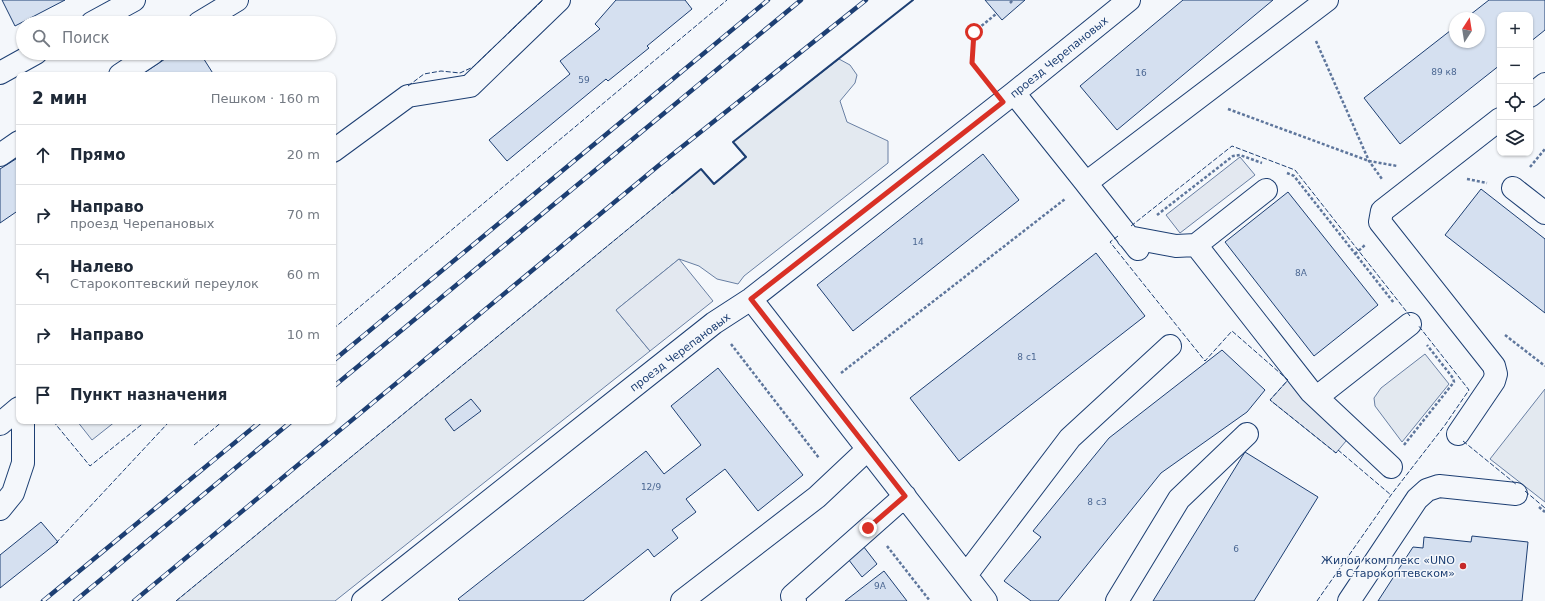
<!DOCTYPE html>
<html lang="ru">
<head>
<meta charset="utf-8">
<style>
  body { margin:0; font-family:"DejaVu Sans",sans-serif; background:#f2f2f3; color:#1f2937 }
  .controls { position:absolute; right:12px; top:12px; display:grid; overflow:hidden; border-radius:8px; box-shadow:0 1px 3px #0004 }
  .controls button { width:36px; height:36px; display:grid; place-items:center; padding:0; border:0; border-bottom:1px solid #e0e1e3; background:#fff; color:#1f2937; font:20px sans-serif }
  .compass { position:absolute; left:1449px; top:12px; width:36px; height:36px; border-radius:50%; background:#fff; box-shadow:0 1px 3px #0004; rotate:12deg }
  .stop { position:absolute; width:12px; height:12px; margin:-9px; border:3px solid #d93025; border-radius:50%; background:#fff }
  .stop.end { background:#d93025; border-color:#fff; box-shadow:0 1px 4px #0008 }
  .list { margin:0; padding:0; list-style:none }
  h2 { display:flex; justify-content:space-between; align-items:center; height:52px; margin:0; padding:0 16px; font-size:17px }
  h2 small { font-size:13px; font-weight:400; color:#747a83 }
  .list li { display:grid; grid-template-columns:26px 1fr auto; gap:12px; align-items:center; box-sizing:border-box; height:60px; padding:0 16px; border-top:1px solid #e0e1e3 }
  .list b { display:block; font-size:15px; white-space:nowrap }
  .list p { margin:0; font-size:13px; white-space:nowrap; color:#747a83 }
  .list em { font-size:13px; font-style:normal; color:#747a83 }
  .icon { flex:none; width:22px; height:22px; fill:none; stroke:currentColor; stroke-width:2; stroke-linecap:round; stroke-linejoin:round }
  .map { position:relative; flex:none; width:1545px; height:601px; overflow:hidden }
  .search { position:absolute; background:#fff; box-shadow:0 1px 3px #0004; left:16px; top:16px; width:320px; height:44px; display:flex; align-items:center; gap:10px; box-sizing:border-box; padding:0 14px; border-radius:22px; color:#747a83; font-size:15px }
  .panel { position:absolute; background:#fff; box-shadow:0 1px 3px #0004; left:16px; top:72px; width:320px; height:352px; border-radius:8px }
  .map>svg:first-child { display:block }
  .green { fill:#e3e9f0; stroke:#687fa3 }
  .parking { fill:#e3e8f0; stroke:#687fa3 }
  .building { fill:#d5e0f0; stroke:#1d3f73 }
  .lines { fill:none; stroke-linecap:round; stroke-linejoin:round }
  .minor-casing { stroke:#1d3f73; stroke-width:24 }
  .path { stroke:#5e769c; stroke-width:2.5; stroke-dasharray:3 2; stroke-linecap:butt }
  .minor { stroke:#f4f7fb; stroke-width:22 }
  .rail-casing { stroke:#1d3f73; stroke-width:4.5 }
  .rail { stroke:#f4f7fb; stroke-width:3; stroke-dasharray:9; stroke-linecap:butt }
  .fence { stroke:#1d3f73; stroke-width:1; stroke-dasharray:5 2; stroke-linecap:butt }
  .wall { stroke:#1d3f73; stroke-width:2 }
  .route { stroke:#d93025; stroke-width:5 }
  .poi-dot { fill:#c62828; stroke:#f4f7fb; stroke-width:1.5 }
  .labels { text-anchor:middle; stroke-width:3; stroke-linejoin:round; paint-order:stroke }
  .number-label { font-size:9px; fill:#4b6792 }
  .street-label { font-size:11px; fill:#1d3f73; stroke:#f4f7fb }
  .poi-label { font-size:11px; fill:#1d3f73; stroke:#f4f7fb; text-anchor:end }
</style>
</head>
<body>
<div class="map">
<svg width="1545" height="601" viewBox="0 0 1545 601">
  <rect width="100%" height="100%" fill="#f4f7fb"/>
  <path class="green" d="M 839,59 L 850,65 L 857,75 L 855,83 L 840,101 L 847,122 L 888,141 L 888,163 L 744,276 L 738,284 L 717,279 L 699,266 L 679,259 L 616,310 L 650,351 L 335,601 L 176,601 L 701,169 L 714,183 L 745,157 L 733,142 Z
    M 1425,354 L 1449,384 L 1402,442 L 1375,406 L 1374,398 L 1381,388 Z
    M 1545,389 L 1545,502 L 1490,459 Z
    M 77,421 L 116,421 L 92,440 Z"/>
  <path class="parking" d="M 1240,157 L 1255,175 L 1180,233 L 1166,215 Z
    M 679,259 L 713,301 L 650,351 L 616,310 Z
    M 1288,380 L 1351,435 L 1336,453 L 1270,400 Z"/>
  <path class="building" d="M 2,0 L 65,0 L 15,26 Z
    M 616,0 L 685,0 L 692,9 L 647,46 L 649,48 L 608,81 L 606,79 L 507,161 L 489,140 L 570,74 L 560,61 L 600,29 L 595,24 Z
    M 985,0 L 1025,0 L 1002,20 Z
    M 1183,0 L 1273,0 L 1117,130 L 1080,86 Z
    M 1489,0 L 1545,0 L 1545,30 L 1530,42 L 1530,15 L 1500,15 L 1500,65 L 1400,144 L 1364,98 L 1455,27 L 1455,42 L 1479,42 L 1479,18 L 1466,18 Z
    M 174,53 L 200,53 L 214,75 L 141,75 Z
    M 983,154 L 1019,200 L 853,331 L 817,285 Z
    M 19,157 L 19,210 L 0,223 L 0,169 Z
    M 1481,189 L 1545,239 L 1545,313 L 1445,235 Z
    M 1288,192 L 1378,305 L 1314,356 L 1225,242 Z
    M 1096,253 L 1145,316 L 959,461 L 910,398 Z
    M 1222,350 L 1265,390 L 1247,412 L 1161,473 L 1058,601 L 1031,601 L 1004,581 L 1041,537 L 1033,531 L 1109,438 Z
    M 718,368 L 803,475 L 758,511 L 725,469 L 686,499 L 696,512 L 672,530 L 678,538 L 654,557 L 648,549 L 583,601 L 460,601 L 458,599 L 646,451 L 664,474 L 701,445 L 671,406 Z
    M 471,399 L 481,411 L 454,431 L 445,419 Z
    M 1245,452 L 1318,497 L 1254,601 L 1153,601 Z
    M 41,522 L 58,542 L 0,588 L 0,555 Z
    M 1472,536 L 1528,542 L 1522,601 L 1378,601 L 1413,547 L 1423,548 L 1424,537 L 1471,542 Z
    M 860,542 L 877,564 L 862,577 L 845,555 Z
    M 884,571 L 907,601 L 845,601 Z"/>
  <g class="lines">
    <defs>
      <path id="minor" d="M 92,23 L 134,0
        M 199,23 L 237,0
        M 0,73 L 36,53
        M 120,75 L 153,53
        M 1014,93 L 1086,183 L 1327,0
        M 1530,96 L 1545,84
        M 333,151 L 408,96 L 470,86 L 559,0
        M 0,155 L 19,142
        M 1086,183 L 1138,249
        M 1513,188 L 1545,213
        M 1266,190 L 1196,245 L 1311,392 L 1391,467
        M 1128,237 L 1176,246 L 1196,245
        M 751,299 L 986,601
        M 1317,397 L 1410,324
        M 0,424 L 19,408
        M 1458,434 L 1494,381 L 1496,374 L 1494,366 L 1380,222 L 1382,211 L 1500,119
        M 0,509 L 13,493 L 23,463 L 23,421
        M 966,575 L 1070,438 L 1170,346
        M 363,601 L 714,323 L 751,299 L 1014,93 L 1129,0
        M 682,601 L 817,497 L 868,449
        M 795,601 L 792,596 L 905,496
        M 1117,601 L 1179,499 L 1247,434
        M 1349,601 L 1417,499 L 1427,490 L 1439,486 L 1516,494"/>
    </defs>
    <use href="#minor" class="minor-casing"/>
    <path class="path" d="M 1010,3 L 1013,0
      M 1316,41 L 1369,161 L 1382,179
      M 987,82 L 972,63 L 974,32 L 996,14
      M 1228,109 L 1369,161 L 1397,166
      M 1530,167 L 1545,149
      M 1287,173 L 1294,176 L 1394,303
      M 1467,179 L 1487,183
      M 1157,215 L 1233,156 L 1240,155 L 1262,163
      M 1355,254 L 1365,245
      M 1505,335 L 1545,366
      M 731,344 L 819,458
      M 841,373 L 1065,199
      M 1404,445 L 1454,382 L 1453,378 L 1427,345
      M 1539,507 L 1545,512
      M 887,546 L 930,601"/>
    <use href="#minor" class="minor"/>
    <defs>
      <path id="rail" d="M 333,361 L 768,0
        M 333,387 L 801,0
        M 43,601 L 261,421
        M 75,601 L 292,421
        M 134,601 L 658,166 L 866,0"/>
    </defs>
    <use href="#rail" class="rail-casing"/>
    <use href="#rail" class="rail"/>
    <path class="fence" d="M 408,86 L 424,74 L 441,71 L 460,73 L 473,67 L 543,0
      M 1131,226 L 1232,146 L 1295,170 L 1410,316
      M 1118,236 L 1110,242 L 1205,361 L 1232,331 L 1288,380 L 1270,400 L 1336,453 L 1338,450 L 1391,495
      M 333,329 L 727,0
      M 53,421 L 90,466 L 146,421
      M 1463,441 L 1517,485
      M 194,445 L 223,421
      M 1525,491 L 1545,508
      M 56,543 L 168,423
      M 176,601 L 672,193
      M 1317,601 L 1391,495 L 1445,425 L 1469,390 L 1418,325"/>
    <path class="wall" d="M 672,193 L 701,169 L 714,184 L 746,157 L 733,142 L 913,0"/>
  </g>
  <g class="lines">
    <path class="route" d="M 868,528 L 905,496 L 751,299 L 1003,102 L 972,63 L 974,32"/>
  </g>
  <circle class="poi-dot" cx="1463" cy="566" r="4"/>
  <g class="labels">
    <g class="number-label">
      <text x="1444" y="75">89 к8</text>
      <text x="1141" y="76">16</text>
      <text x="584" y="83">59</text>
      <text x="918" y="245">14</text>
      <text x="1301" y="276">8А</text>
      <text x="1027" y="360">8 с1</text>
      <text x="651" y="490">12/9</text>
      <text x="1097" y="505">8 с3</text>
      <text x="1236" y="552">6</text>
      <text x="880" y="589">9А</text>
    </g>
    <g class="street-label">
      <text transform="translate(1059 57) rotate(-39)" y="4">проезд Черепановых</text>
      <text transform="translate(680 352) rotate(-37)" y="4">проезд Черепановых</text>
    </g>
    <g class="poi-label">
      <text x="1455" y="564">Жилой комплекс «UNO<tspan x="1455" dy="13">в Старокоптевском»</tspan></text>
    </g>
  </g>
</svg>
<div class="controls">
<button>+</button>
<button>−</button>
<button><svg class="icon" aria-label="locate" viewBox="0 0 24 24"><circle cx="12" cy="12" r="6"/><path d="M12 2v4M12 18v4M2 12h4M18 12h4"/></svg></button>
<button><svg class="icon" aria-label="layers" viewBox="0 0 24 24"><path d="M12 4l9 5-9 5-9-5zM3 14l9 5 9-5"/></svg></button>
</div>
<svg class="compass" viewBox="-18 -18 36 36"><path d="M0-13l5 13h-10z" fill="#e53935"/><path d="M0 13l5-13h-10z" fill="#747a83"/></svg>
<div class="stop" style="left:974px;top:32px"></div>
<div class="stop end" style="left:868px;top:528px"></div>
<div class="search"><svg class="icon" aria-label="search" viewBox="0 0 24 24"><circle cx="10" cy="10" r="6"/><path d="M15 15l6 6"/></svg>Поиск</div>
<section class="panel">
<h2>2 мин<small>Пешком · 160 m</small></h2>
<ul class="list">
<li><svg class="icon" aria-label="ahead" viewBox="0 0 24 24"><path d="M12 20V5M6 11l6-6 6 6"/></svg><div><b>Прямо</b></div><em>20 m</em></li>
<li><svg class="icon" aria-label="right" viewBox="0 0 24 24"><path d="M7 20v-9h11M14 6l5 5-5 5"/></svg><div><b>Направо</b><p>проезд Черепановых</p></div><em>70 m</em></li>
<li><svg class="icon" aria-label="left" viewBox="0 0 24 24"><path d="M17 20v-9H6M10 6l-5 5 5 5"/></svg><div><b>Налево</b><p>Старокоптевский переулок</p></div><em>60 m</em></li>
<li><svg class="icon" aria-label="right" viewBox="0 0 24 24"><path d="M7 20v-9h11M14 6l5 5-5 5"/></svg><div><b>Направо</b></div><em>10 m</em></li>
<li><svg class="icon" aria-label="arrive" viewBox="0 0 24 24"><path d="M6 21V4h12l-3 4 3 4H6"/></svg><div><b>Пункт назначения</b></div></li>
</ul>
</section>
</div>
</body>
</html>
